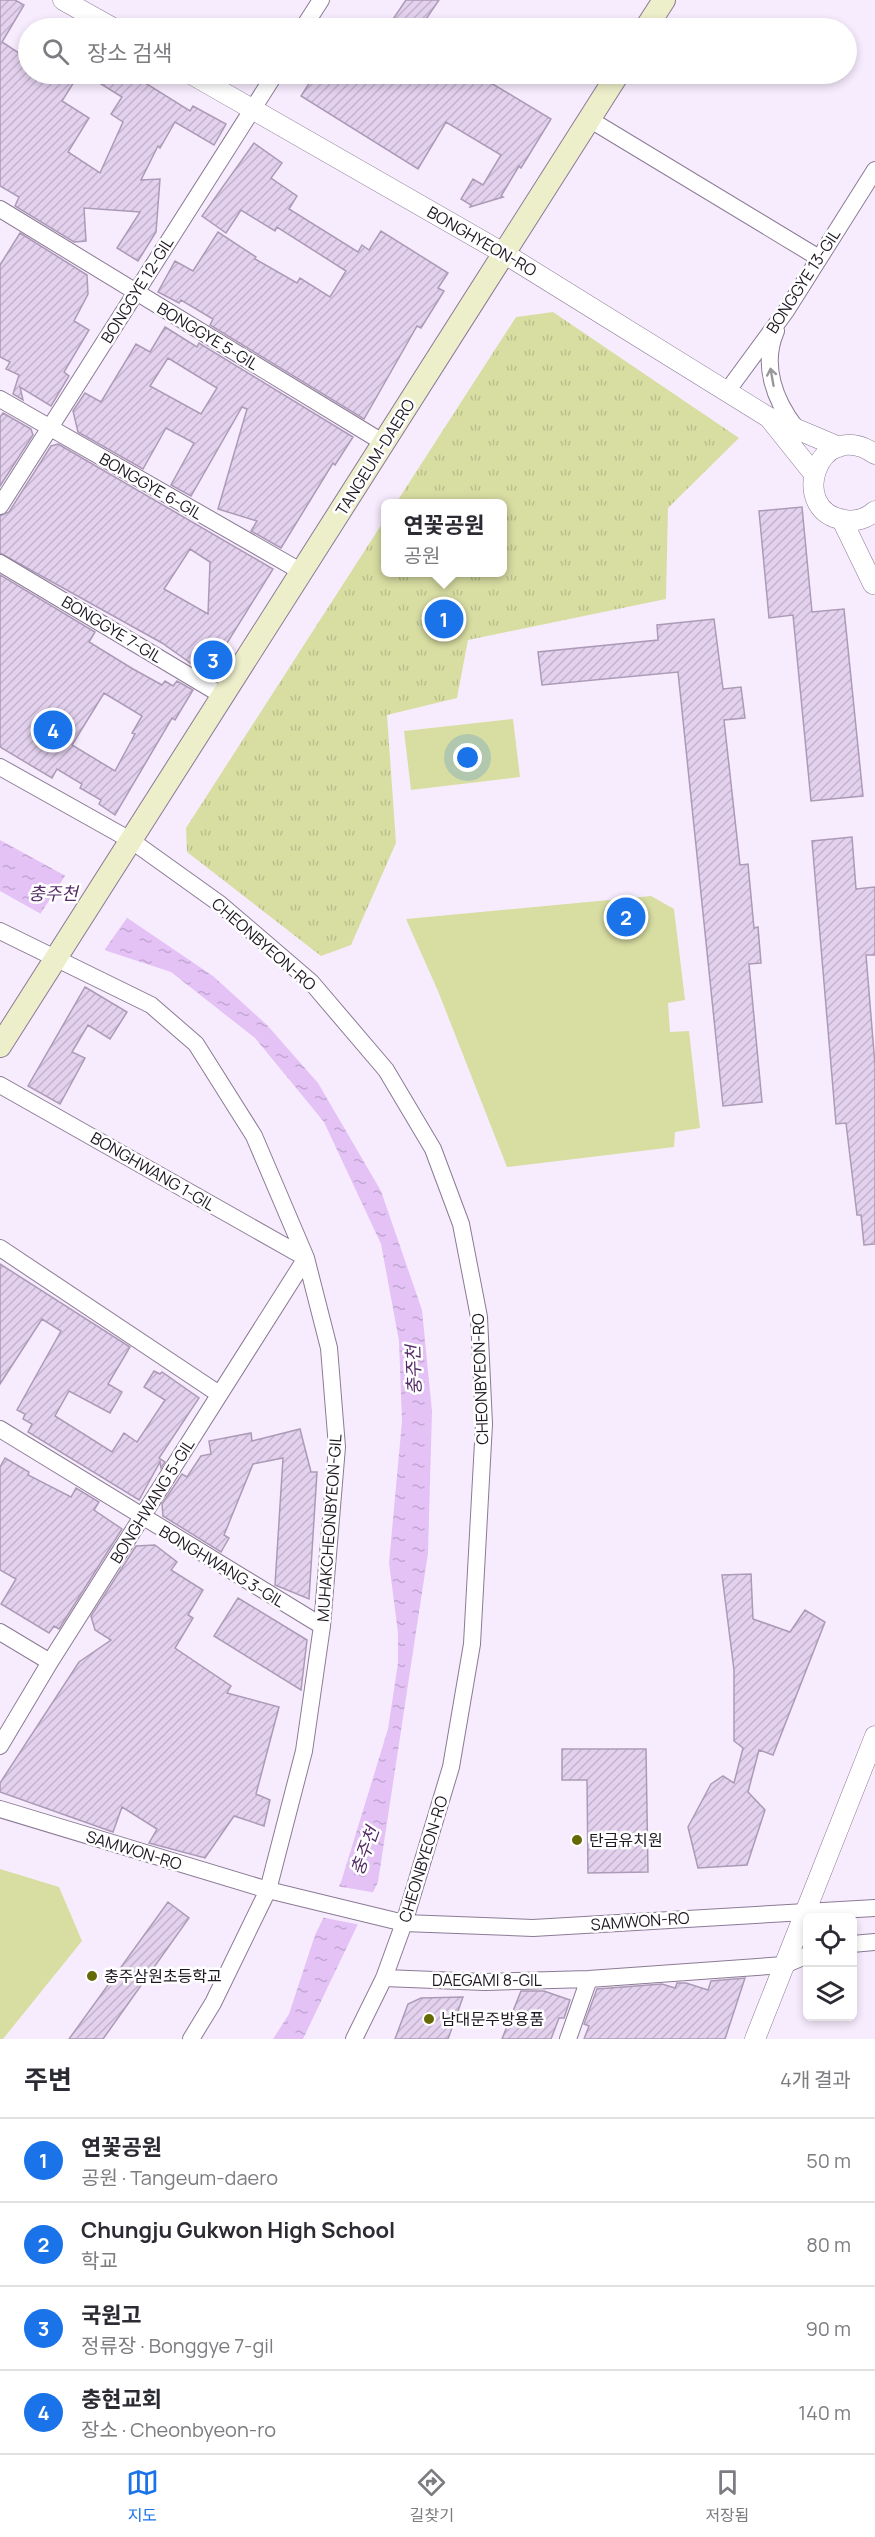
<!DOCTYPE html>
<html lang="ko">
<head>
<meta charset="utf-8">
<style>
  body { margin:0; font-family:Manrope,"Noto Sans KR",sans-serif; background:#f2f2f3; color:#2b2b33 }
  .controls { position:absolute; right:18px; bottom:18px; display:grid; overflow:hidden; border-radius:9px; box-shadow:0 3px 9px #0003 }
  .controls button { width:54px; height:54px; display:grid; place-items:center; padding:0; border:0; border-bottom:2px solid #e1e1e2; background:#fff; color:#2b2b33; font:30px sans-serif }
  .you { position:absolute; left:468px; top:758px; width:21px; height:21px; margin:-15px; border:4px solid #fff; border-radius:50%; background:#1a73e8; box-shadow:0 0 0 9px #1a73e833 }
  .badge { display:grid; place-items:center; width:39px; height:39px; border-radius:50%; background:#1a73e8; color:#fff; font-size:20px; font-weight:700 }
  .pin { position:absolute; translate:-50% -50%; border:3px solid #fff; box-shadow:0 2px 6px #0006 }
  .popup { position:absolute; left:381px; top:499px; width:126px; height:78px; box-sizing:border-box; display:grid; place-content:center; border-radius:9px; background:#fff; filter:drop-shadow(0 2px 4px #0005); font-size:20px; white-space:nowrap; color:#7c7c81 }
  .popup b { font-size:22px; color:#2b2b33 }
  .popup::after { content:''; position:absolute; left:50%; top:100%; margin-left:-12px; border:12px solid transparent; border-top-color:#fff }
  .list { margin:0; padding:0; list-style:none }
  h2 { display:flex; justify-content:space-between; align-items:center; height:78px; margin:0; padding:0 24px; font-size:26px }
  h2 small { font-size:20px; font-weight:400; color:#7c7c81 }
  .list li { display:grid; grid-template-columns:39px 1fr auto; gap:18px; align-items:center; box-sizing:border-box; height:84px; padding:0 24px; border-top:2px solid #e1e1e2 }
  .list b { display:block; font-size:22px; white-space:nowrap }
  .list p { margin:0; font-size:20px; white-space:nowrap; color:#7c7c81 }
  .list em { font-size:20px; font-style:normal; color:#7c7c81 }
  .icon { flex:none; width:33px; height:33px; fill:none; stroke:currentColor; stroke-width:2; stroke-linecap:round; stroke-linejoin:round }
  .map { position:relative; flex:none; width:875px; height:2039px; overflow:hidden }
  .search { position:absolute; background:#fff; box-shadow:0 3px 9px #0003; left:18px; right:18px; top:18px; height:66px; display:flex; align-items:center; gap:15px; box-sizing:border-box; padding:0 21px; border-radius:33px; color:#7c7c81; font-size:22px }
  .sheet { height:414px; background:#fff }
  nav { display:flex; justify-content:space-around; align-items:center; box-sizing:border-box; height:84px; border-top:2px solid #e1e1e2; background:#fff; font-size:16px; color:#7c7c81 }
  nav a { display:grid; justify-items:center; gap:3px }
  nav .on { color:#1a73e8 }
  .map>svg:first-child { display:block }
  .park { fill:url(#park-tufts) }
  .pitch { fill:#d8dea2 }
  .water { fill:url(#water-ripples) }
  .pier { fill:#f7ecfe }
  .building { fill:url(#building-hatch); stroke:#ac9ab6; stroke-width:1.5; fill-rule:evenodd }
  .lines { fill:none; stroke-linecap:round; stroke-linejoin:round }
  .minor-casing { stroke:#8b7a95; stroke-width:18 }
  .tertiary-casing { stroke:#8b7a95; stroke-width:21 }
  .secondary-casing { stroke:#8b7a95; stroke-width:24 }
  .minor { stroke:#fff; stroke-width:16 }
  .tertiary { stroke:#fff; stroke-width:20 }
  .secondary { stroke:#edefcb; stroke-width:22 }
  .oneway { stroke:#9a979c }
  .poi-dot { fill:#646805; stroke:#fff; stroke-width:2 }
  .labels { text-anchor:middle; stroke-width:5; stroke-linejoin:round; paint-order:stroke }
  .street-label { font-size:16px; fill:#1f1823; stroke:#fff }
  .poi-label { font-size:16px; fill:#1f1823; stroke:#fff; text-anchor:start }
  .water-label { font-size:18px; font-style:italic; fill:#552c68; stroke:#fff }
</style>
</head>
<body>
<div class="map">
<svg width="875" height="2039" viewBox="0 0 875 2039">
  <defs>
    <pattern id="park-tufts" width="24" height="20" patternUnits="userSpaceOnUse" patternTransform="scale(1.5)"><rect width="24" height="20" fill="#d8dea2"/><path d="M3 7l-1-3M5 7V3M7 7l1-3M15 17l-1-3M17 17v-4M19 17l1-3" fill="none" stroke="#b9be8b"/></pattern>
    <pattern id="water-ripples" width="26" height="14" patternUnits="userSpaceOnUse" patternTransform="scale(1.5)"><rect width="26" height="14" fill="#e4c2f6"/><path d="M2 4q2-2 4 0t4 0M15 11q2-2 4 0t4 0" fill="none" stroke="#c3a6d3"/></pattern>
    <pattern id="building-hatch" width="6" height="6" patternUnits="userSpaceOnUse" patternTransform="scale(1.5)"><rect width="6" height="6" fill="#e4d1ee"/><path d="M-1 1l2-2M0 6l6-6M5 7l2-2" fill="none" stroke="#c3b3cc"/></pattern>
  </defs>
  <rect width="100%" height="100%" fill="#f7ecfe"/>
  <path class="park" d="M 553,312 L 739,438 L 668,508 L 666,599 L 468,640 L 457,698 L 387,715 L 396,843 L 351,945 L 321,956 L 187,852 L 186,828 L 385,519 L 386,572 L 502,572 L 502,504 L 396,503 L 516,317 Z"/>
  <path class="pitch" d="M 513,719 L 520,777 L 411,790 L 404,731 Z
    M 651,896 L 674,909 L 685,1000 L 668,1003 L 670,1032 L 689,1031 L 700,1128 L 675,1132 L 674,1147 L 507,1167 L 438,991 L 406,919 Z
    M 0,1869 L 59,1887 L 82,1941 L 3,2039 L 0,2039 Z"/>
  <path class="water" d="M 0,840 L 64,875 L 213,976 L 267,1025 L 318,1083 L 381,1191 L 422,1310 L 432,1411 L 428,1553 L 378,1882 L 303,2039 L 273,2039 L 289,2014 L 315,1935 L 341,1882 L 388,1729 L 398,1663 L 398,1633 L 389,1563 L 402,1421 L 399,1341 L 381,1244 L 324,1122 L 255,1038 L 171,972 L 107,951 L 0,891 Z"/>
  <path class="pier" d="M 67,873 L 129,915 L 103,952 L 39,916 Z
    M 336,1886 L 377,1893 L 361,1925 L 320,1917 Z"/>
  <path class="building" d="M 0,0 L 15,0 L 24,5 L 2,42 L 28,59 L 28,74 L 79,74 L 62,101 L 89,118 L 68,152 L 100,173 L 123,122 L 111,114 L 122,97 L 85,74 L 131,74 L 190,111 L 193,106 L 226,124 L 214,145 L 175,122 L 160,148 L 158,146 L 141,180 L 160,179 L 156,232 L 138,261 L 117,248 L 140,212 L 84,208 L 86,241 L 74,242 L 15,206 L 19,197 L 0,186 Z
    M 406,0 L 439,0 L 420,28 L 387,28 Z
    M 315,74 L 476,74 L 551,119 L 521,168 L 519,166 L 501,196 L 503,197 L 470,207 L 471,205 L 461,199 L 473,179 L 483,185 L 501,155 L 446,122 L 418,169 L 301,96 Z
    M 254,143 L 282,163 L 271,178 L 297,196 L 289,209 L 358,252 L 362,245 L 369,250 L 381,231 L 448,273 L 438,288 L 444,291 L 421,328 L 417,326 L 364,419 L 210,325 L 213,319 L 181,300 L 179,303 L 158,292 L 175,261 L 193,271 L 218,232 L 256,257 L 255,259 L 297,283 L 300,278 L 330,297 L 346,271 L 277,227 L 275,231 L 241,210 L 226,233 L 202,216 Z
    M 20,233 L 87,275 L 88,294 L 74,321 L 89,330 L 64,372 L 69,376 L 51,406 L 20,387 L 23,400 L 13,394 L 19,375 L 6,369 L 10,362 L 0,357 L 0,265 Z
    M 165,327 L 197,347 L 199,343 L 353,437 L 335,465 L 333,463 L 281,548 L 251,531 L 257,521 L 218,509 L 247,409 L 242,407 L 191,496 L 171,485 L 194,443 L 166,428 L 143,469 L 78,432 L 73,411 L 85,393 L 101,402 L 136,344 L 150,352 ZM 168,358 L 217,388 L 201,414 L 150,386 Z
    M 3,413 L 31,429 L 33,435 L 0,486 L 0,417 Z
    M 58,444 L 273,569 L 224,648 L 219,645 L 203,672 L 162,643 L 0,553 L 0,516 L 9,512 L 51,446 ZM 190,549 L 210,562 L 208,614 L 164,589 Z
    M 802,507 L 812,612 L 844,609 L 863,796 L 811,801 L 793,615 L 769,618 L 759,511 Z
    M 0,575 L 95,632 L 89,642 L 133,669 L 162,685 L 165,681 L 173,686 L 177,681 L 193,690 L 175,720 L 172,718 L 115,815 L 99,804 L 101,800 L 80,788 L 82,784 L 57,769 L 52,778 L 0,747 ZM 104,693 L 142,716 L 132,733 L 135,734 L 115,771 L 72,745 Z
    M 714,619 L 723,689 L 741,687 L 745,718 L 724,720 L 740,865 L 748,864 L 754,928 L 758,927 L 761,963 L 749,964 L 762,1102 L 723,1106 L 678,672 L 542,685 L 538,652 L 658,640 L 657,625 Z
    M 852,837 L 856,889 L 875,887 L 875,955 L 866,955 L 875,1065 L 875,1244 L 864,1245 L 861,1215 L 857,1215 L 846,1123 L 836,1124 L 812,841 Z
    M 85,987 L 127,1012 L 110,1039 L 88,1025 L 72,1052 L 85,1058 L 60,1104 L 28,1086 Z
    M 0,1264 L 130,1347 L 108,1384 L 122,1392 L 110,1413 L 69,1391 L 55,1416 L 112,1452 L 124,1433 L 137,1442 L 165,1400 L 144,1387 L 154,1371 L 160,1374 L 162,1372 L 199,1398 L 159,1458 L 165,1462 L 161,1468 L 160,1462 L 139,1500 L 28,1432 L 32,1424 L 23,1419 L 25,1414 L 17,1410 L 61,1331 L 42,1319 L 0,1384 Z
    M 300,1429 L 311,1472 L 317,1472 L 309,1599 L 275,1585 L 283,1458 L 253,1464 L 224,1535 L 229,1538 L 221,1552 L 163,1516 L 162,1504 L 182,1474 L 187,1477 L 201,1456 L 211,1454 L 209,1441 L 251,1433 L 252,1441 Z
    M 5,1458 L 29,1472 L 28,1475 L 71,1497 L 76,1488 L 99,1502 L 94,1510 L 122,1529 L 59,1629 L 54,1626 L 49,1633 L 1,1604 L 16,1579 L 0,1570 L 0,1467 Z
    M 155,1545 L 177,1562 L 171,1570 L 203,1590 L 188,1615 L 193,1618 L 175,1648 L 231,1686 L 227,1693 L 279,1707 L 256,1794 L 270,1800 L 264,1826 L 234,1816 L 205,1858 L 149,1843 L 157,1829 L 122,1807 L 113,1832 L 0,1792 L 0,1783 L 79,1662 L 111,1640 L 95,1630 L 91,1616 L 136,1546 Z
    M 751,1574 L 753,1619 L 790,1632 L 805,1610 L 825,1622 L 773,1755 L 759,1750 L 748,1792 L 765,1810 L 747,1865 L 698,1868 L 688,1827 L 711,1784 L 723,1776 L 734,1783 L 743,1748 L 734,1741 L 734,1670 L 722,1575 Z
    M 238,1598 L 307,1640 L 301,1690 L 214,1636 Z
    M 562,1749 L 646,1749 L 648,1872 L 588,1873 L 587,1780 L 562,1780 Z
    M 168,1902 L 189,1918 L 103,2039 L 69,2039 Z
    M 745,1978 L 725,2039 L 584,2039 L 589,2026 L 584,2024 L 597,1989 L 662,1984 L 675,1988 L 677,1983 L 686,1983 L 708,1990 L 711,1981 Z
    M 521,1991 L 544,1991 L 570,2000 L 564,2018 L 559,2018 L 551,2039 L 502,2039 Z
    M 463,1997 L 448,2039 L 395,2039 L 408,2004 L 421,1998 Z"/>
  <g class="lines">
    <defs>
      <path id="minor" d="M 303,28 L 321,0
        M 589,119 L 819,258
        M 0,209 L 384,443
        M 776,331 C 761,365 775,401 796,428
        M 728,390 L 786,311 L 875,170
        M 0,399 L 302,572
        M 0,506 L 275,74
        M 0,563 L 223,696
        M 0,767 L 132,841 L 220,904 L 311,982 L 386,1070 L 433,1149 L 461,1224 L 479,1317 L 484,1424 L 472,1644 L 451,1767 L 404,1923 L 384,1978 L 354,2039
        M 0,931 L 151,1005 L 196,1044 L 254,1136 L 306,1258 L 329,1348 L 337,1447 L 322,1626 L 304,1751 L 268,1890 L 213,2003 L 191,2039
        M 0,1085 L 306,1258 L 50,1662 L 0,1746
        M 0,1248 L 219,1394
        M 0,1429 L 322,1626
        M 0,1632 L 50,1662
        M 0,1809 L 268,1890 L 404,1923 L 533,1928 L 875,1908
        M 852,1944 L 875,1942
        M 384,1978 L 485,1982 L 589,1979 L 784,1965 L 808,1955
        M 568,2039 L 589,1979"/>
      <path id="tertiary" d="M 63,0 L 113,28
        M 191,74 L 505,254 L 768,417 L 839,447
        M 770,419 L 814,474
        M 875,454 C 818,415 786,512 845,520 C 856,522 867,518 875,511
        M 842,520 L 873,584
        M 755,2039 L 875,1736"/>
      <path id="secondary" d="M 646,28 L 664,0
        M 0,1046 L 618,74"/>
    </defs>
    <use href="#minor" class="minor-casing"/>
    <use href="#tertiary" class="tertiary-casing"/>
    <use href="#secondary" class="secondary-casing"/>
    <use href="#minor" class="minor"/>
    <use href="#tertiary" class="tertiary"/>
    <use href="#secondary" class="secondary"/>
  </g>
  <defs><path id="oneway-shaft" d="M-6 0H5M1.5-3L5.5 0L1.5 3" fill="none" stroke-width="1.6" stroke-linecap="round" stroke-linejoin="round" transform="scale(1.5)"/></defs>
  <use class="oneway" href="#oneway-shaft" transform="translate(772 377) rotate(-100)"/>
  <g class="poi-dot">
    <circle cx="577" cy="1840" r="6"/>
    <circle cx="92" cy="1976" r="6"/>
    <circle cx="429" cy="2019" r="6"/>
  </g>
  <g class="labels">
    <g class="street-label">
      <text transform="translate(482 241) rotate(30)" y="6">BONGHYEON-RO</text>
      <text transform="translate(803 281) rotate(-57)" y="6">BONGGYE 13-GIL</text>
      <text transform="translate(137 290) rotate(-58)" y="6">BONGGYE 12-GIL</text>
      <text transform="translate(208 336) rotate(31)" y="6">BONGGYE 5-GIL</text>
      <text transform="translate(375 457) rotate(-58)" y="6">TANGEUM-DAERO</text>
      <text transform="translate(151 486) rotate(30)" y="6">BONGGYE 6-GIL</text>
      <text transform="translate(112 629) rotate(31)" y="6">BONGGYE 7-GIL</text>
      <text transform="translate(264 944) rotate(41)" y="6">CHEONBYEON-RO</text>
      <text transform="translate(153 1171) rotate(30)" y="6">BONGHWANG 1-GIL</text>
      <text transform="translate(480 1379) rotate(-92)" y="6">CHEONBYEON-RO</text>
      <text transform="translate(152 1501) rotate(-58)" y="6">BONGHWANG 5-GIL</text>
      <text transform="translate(329 1528) rotate(-86)" y="6">MUHAKCHEONBYEON-GIL</text>
      <text transform="translate(222 1566) rotate(31)" y="6">BONGHWANG 3-GIL</text>
      <text transform="translate(134 1850) rotate(17)" y="6">SAMWON-RO</text>
      <text transform="translate(423 1859) rotate(-73)" y="6">CHEONBYEON-RO</text>
      <text transform="translate(640 1921) rotate(-4)" y="6">SAMWON-RO</text>
      <text x="487" y="1986">DAEGAMI 8-GIL</text>
    </g>
    <g class="poi-label">
      <text x="589" y="1846">탄금유치원</text>
      <text x="104" y="1982">충주삼원초등학교</text>
      <text x="441" y="2025">남대문주방용품</text>
    </g>
    <g class="water-label">
      <text x="53" y="900">충주천</text>
      <text transform="translate(414 1370) rotate(-92)" y="6">충주천</text>
      <text transform="translate(365 1851) rotate(-70)" y="6">충주천</text>
    </g>
  </g>
</svg>
<div class="controls">
<button><svg class="icon" aria-label="locate" viewBox="0 0 24 24"><circle cx="12" cy="12" r="6"/><path d="M12 2v4M12 18v4M2 12h4M18 12h4"/></svg></button>
<button><svg class="icon" aria-label="layers" viewBox="0 0 24 24"><path d="M12 4l9 5-9 5-9-5zM3 14l9 5 9-5"/></svg></button>
</div>
<div class="you"></div>
<div class="pin badge" style="left:444px;top:619px">1</div>
<div class="popup"><b>연꽃공원</b>공원</div>
<div class="pin badge" style="left:626px;top:917px">2</div>
<div class="pin badge" style="left:213px;top:660px">3</div>
<div class="pin badge" style="left:53px;top:730px">4</div>
<div class="search"><svg class="icon" aria-label="search" viewBox="0 0 24 24"><circle cx="10" cy="10" r="6"/><path d="M15 15l6 6"/></svg>장소 검색</div>
</div>
<section class="sheet">
<h2>주변<small>4개 결과</small></h2>
<ul class="list">
<li><span class="badge">1</span><div><b>연꽃공원</b><p>공원 · Tangeum-daero</p></div><em>50 m</em></li>
<li><span class="badge">2</span><div><b>Chungju Gukwon High School</b><p>학교</p></div><em>80 m</em></li>
<li><span class="badge">3</span><div><b>국원고</b><p>정류장 · Bonggye 7-gil</p></div><em>90 m</em></li>
<li><span class="badge">4</span><div><b>충현교회</b><p>장소 · Cheonbyeon-ro</p></div><em>140 m</em></li>
</ul>
</section>
<nav>
<a class="on"><svg class="icon" aria-label="map" viewBox="0 0 24 24"><path d="M3 6l6-2 6 2 6-2v14l-6 2-6-2-6 2zM9 4v14M15 6v14"/></svg>지도</a>
<a><svg class="icon" aria-label="directions" viewBox="0 0 24 24"><path d="M12 3l9 9-9 9-9-9zM9 14v-3h6M13 9l2 2-2 2"/></svg>길찾기</a>
<a><svg class="icon" aria-label="saved" viewBox="0 0 24 24"><path d="M7 4h10v16l-5-4-5 4z"/></svg>저장됨</a>
</nav>
</body>
</html>
